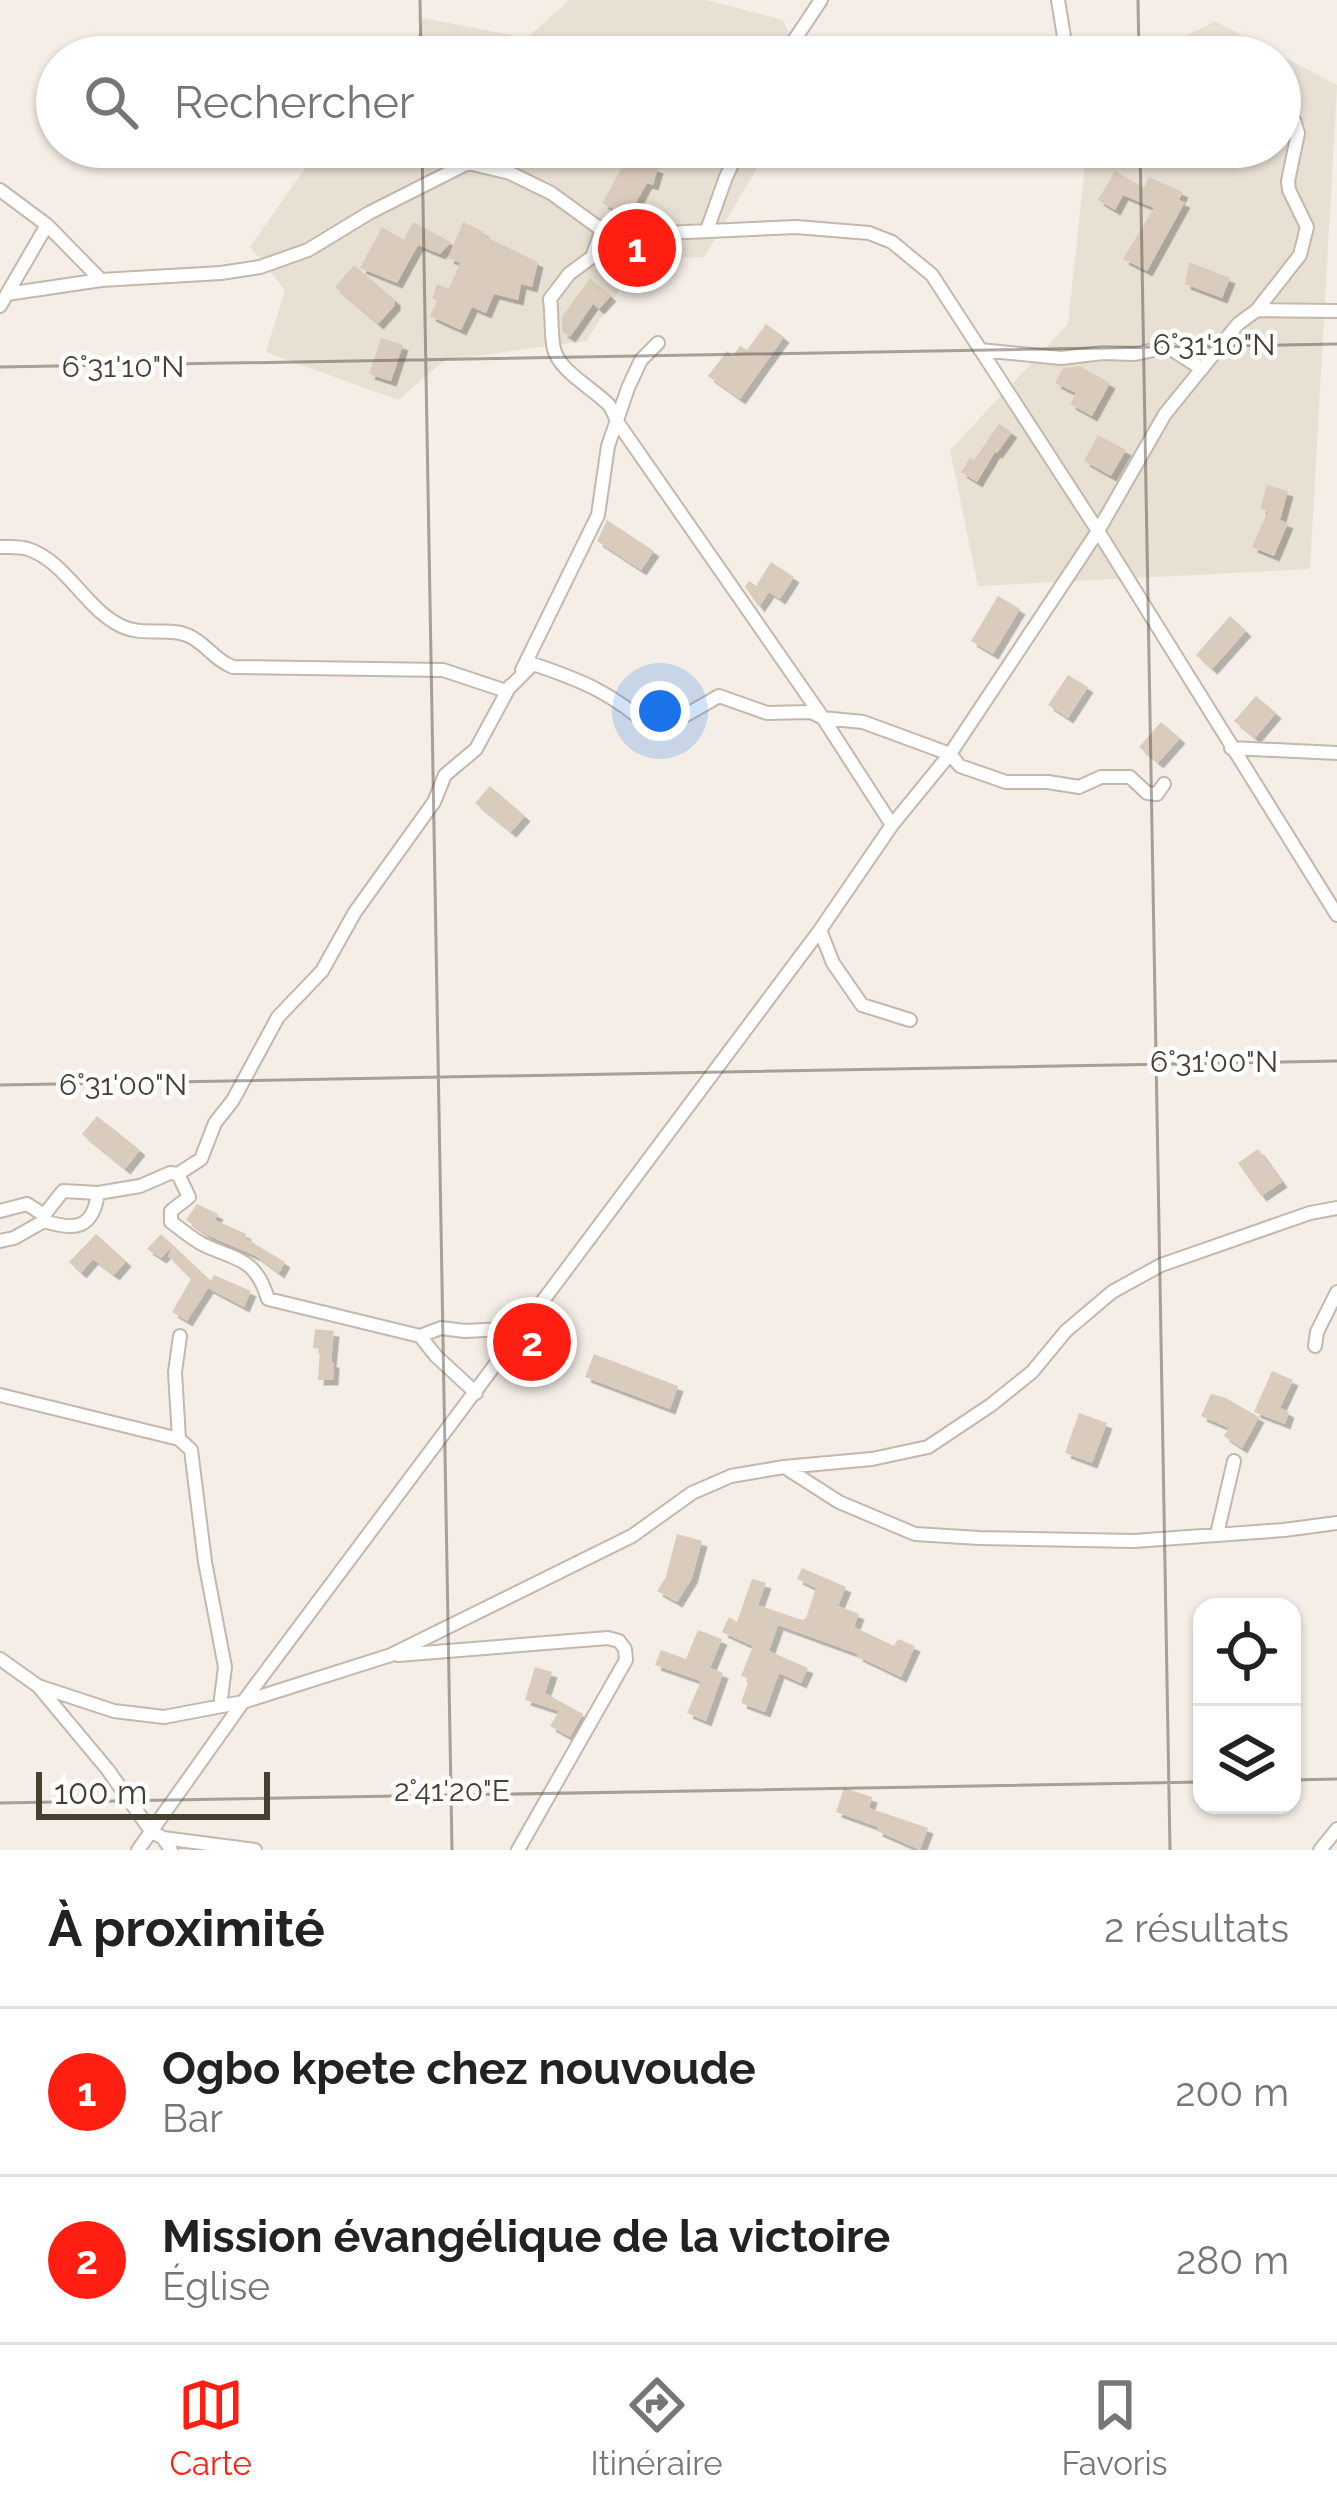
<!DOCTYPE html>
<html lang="fr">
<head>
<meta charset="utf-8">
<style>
  body { margin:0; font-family:Raleway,sans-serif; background:#f6f6f6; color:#222 }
  .controls { position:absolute; right:36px; bottom:36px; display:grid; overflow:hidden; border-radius:24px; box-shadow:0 3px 9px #0004 }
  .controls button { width:108px; height:108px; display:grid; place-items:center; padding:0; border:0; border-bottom:3px solid #e0e0e0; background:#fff; color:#222; font:60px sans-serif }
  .scale { position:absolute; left:36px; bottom:30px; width:234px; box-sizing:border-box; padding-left:12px; border:6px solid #473e34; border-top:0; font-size:33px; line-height:42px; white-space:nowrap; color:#473e34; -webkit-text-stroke:9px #fff; paint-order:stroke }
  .you { position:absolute; left:660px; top:711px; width:42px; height:42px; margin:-30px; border:9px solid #fff; border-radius:50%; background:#1a73e8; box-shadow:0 0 0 18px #1a73e833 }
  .badge { display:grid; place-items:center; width:78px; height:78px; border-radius:50%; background:#ff1f12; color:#fff; font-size:39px; font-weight:700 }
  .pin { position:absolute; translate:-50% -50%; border:6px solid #fff; box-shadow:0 3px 12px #0006 }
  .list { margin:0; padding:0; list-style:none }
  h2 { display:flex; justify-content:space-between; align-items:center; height:156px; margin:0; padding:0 48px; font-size:51px }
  h2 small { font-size:39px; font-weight:400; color:#767676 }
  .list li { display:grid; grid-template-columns:78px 1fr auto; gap:36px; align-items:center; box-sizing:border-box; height:168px; padding:0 48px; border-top:3px solid #e0e0e0 }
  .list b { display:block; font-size:45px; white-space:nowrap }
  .list p { margin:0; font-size:39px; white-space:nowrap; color:#767676 }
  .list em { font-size:39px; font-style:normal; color:#767676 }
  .icon { flex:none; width:66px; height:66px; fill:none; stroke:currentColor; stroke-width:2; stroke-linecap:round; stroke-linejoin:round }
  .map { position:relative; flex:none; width:1337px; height:1850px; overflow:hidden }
  .search { position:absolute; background:#fff; box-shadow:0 3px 9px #0004; left:36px; right:36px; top:36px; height:132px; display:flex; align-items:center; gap:30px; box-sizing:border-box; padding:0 42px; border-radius:66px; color:#767676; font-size:45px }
  .sheet { height:492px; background:#fff }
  nav { display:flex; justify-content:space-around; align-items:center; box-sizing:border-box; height:168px; border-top:3px solid #e0e0e0; background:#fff; font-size:33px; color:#767676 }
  nav a { display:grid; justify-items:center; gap:6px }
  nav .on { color:#ff1f12 }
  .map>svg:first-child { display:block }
  .residential { fill:#e8e0d3 }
  .building { fill:#daccbd; filter:url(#shadow) }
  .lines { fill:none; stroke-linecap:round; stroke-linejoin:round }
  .minor-casing { stroke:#c3b8ab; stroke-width:16 }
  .minor { stroke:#fff; stroke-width:12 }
  .ticks { fill:none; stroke:#473e34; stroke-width:3; stroke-opacity:0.45 }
  .ticks-label { font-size:30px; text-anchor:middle; fill:#473e34; stroke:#fff; stroke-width:9; stroke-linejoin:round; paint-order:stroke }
</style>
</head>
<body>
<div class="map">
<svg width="1337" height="1850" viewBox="0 0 1337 1850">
  <defs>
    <filter id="shadow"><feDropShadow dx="5.5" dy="5.5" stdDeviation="0" flood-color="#0004"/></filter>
  </defs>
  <rect width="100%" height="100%" fill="#f4eee6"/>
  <path class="residential" d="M 569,0 L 706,0 L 783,20 L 800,57 L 411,57 L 423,18 L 527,38 Z
    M 1215,21 L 1337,85 L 1310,569 L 978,586 L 950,450 L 1068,324 L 1087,147 L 1280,147 L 1280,57 L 1144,57 Z
    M 332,147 L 770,147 L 704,257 L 639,260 L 586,341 L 445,360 L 398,400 L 266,352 L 285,290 L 250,247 L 308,164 Z"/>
  <path class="building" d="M 636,161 L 658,168 L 653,185 L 647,183 L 628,217 L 602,203 L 623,166 L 634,169 Z
    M 1115,171 L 1144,188 L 1149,177 L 1183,192 L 1179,200 L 1185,202 L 1147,271 L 1123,259 L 1154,208 L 1123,195 L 1115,210 L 1098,200 Z
    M 413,222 L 451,242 L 440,254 L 418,245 L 397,283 L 360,268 L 382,227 L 404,240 Z
    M 463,222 L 484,232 L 482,235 L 538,262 L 532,287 L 521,284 L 518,300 L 494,294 L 486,313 L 472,307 L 461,330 L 430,316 L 437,301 L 432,298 L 437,284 L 449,289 L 460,263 L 448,258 Z
    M 1189,262 L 1230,278 L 1222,298 L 1185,284 Z
    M 354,265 L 395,300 L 395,305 L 378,324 L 335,287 Z
    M 590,278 L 611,296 L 599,309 L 593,304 L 570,337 L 562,332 L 562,317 Z
    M 766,324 L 784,337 L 740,399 L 708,376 L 727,351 L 733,356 L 740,346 L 747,350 Z
    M 381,338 L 403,345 L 391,381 L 369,374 Z
    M 1079,366 L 1110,383 L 1092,416 L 1070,404 L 1076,393 L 1055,383 L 1063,368 Z
    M 999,424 L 1012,432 L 997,453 L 995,452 L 977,482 L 961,472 L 970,458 L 974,460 Z
    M 1098,435 L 1126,450 L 1111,476 L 1084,461 Z
    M 1267,485 L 1288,491 L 1280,520 L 1288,523 L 1274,556 L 1252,547 L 1268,511 L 1260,509 Z
    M 607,520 L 654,551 L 641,570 L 597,541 Z
    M 771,562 L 794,577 L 780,599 L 769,592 L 759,607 L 745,587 L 749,581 L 756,586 Z
    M 998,596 L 1020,609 L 993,654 L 971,641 Z
    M 1230,616 L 1246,631 L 1212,669 L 1196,655 Z
    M 1068,675 L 1088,687 L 1068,718 L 1048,705 Z
    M 1256,696 L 1276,713 L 1255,738 L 1234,721 Z
    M 1161,722 L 1180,738 L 1158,763 L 1139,747 Z
    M 490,786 L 525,816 L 511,832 L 475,803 Z
    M 97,1116 L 140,1150 L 125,1169 L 82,1134 Z
    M 1258,1149 L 1282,1182 L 1261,1196 L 1238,1163 Z
    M 197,1204 L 218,1214 L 215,1220 L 246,1234 L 245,1238 L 285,1262 L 279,1273 L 256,1256 L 207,1235 L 186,1220 Z
    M 96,1234 L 126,1261 L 114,1275 L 93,1259 L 81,1273 L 69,1262 Z
    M 161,1234 L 211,1281 L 214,1275 L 251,1291 L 244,1307 L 208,1288 L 187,1321 L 172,1312 L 191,1279 L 168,1256 L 173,1246 L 161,1258 L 147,1249 Z
    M 315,1329 L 334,1331 L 331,1362 L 334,1362 L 333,1380 L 318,1380 L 320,1349 L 313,1348 Z
    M 594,1354 L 678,1386 L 670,1409 L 585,1377 Z
    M 1272,1371 L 1293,1380 L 1280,1408 L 1289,1412 L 1285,1424 L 1254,1412 Z
    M 1211,1394 L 1226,1398 L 1259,1417 L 1242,1448 L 1224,1436 L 1229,1428 L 1201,1416 Z
    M 1079,1413 L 1107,1423 L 1092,1463 L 1065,1453 Z
    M 677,1534 L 702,1541 L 692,1578 L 677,1602 L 657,1591 L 666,1577 Z
    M 802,1568 L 846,1587 L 838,1606 L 859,1614 L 854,1627 L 894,1646 L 898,1639 L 915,1646 L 901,1677 L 857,1656 L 858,1654 L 778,1625 L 769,1651 L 808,1668 L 801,1683 L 779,1673 L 765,1712 L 741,1703 L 749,1679 L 741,1676 L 753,1646 L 722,1632 L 729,1617 L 737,1622 L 752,1579 L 766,1583 L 758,1605 L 802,1620 L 806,1618 L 816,1588 L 797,1579 Z
    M 698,1630 L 722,1639 L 710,1668 L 723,1673 L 706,1721 L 687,1713 L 701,1681 L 655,1665 L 661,1650 L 686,1659 Z
    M 535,1667 L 552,1672 L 545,1693 L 583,1714 L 570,1737 L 550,1726 L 559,1711 L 525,1700 Z
    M 844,1788 L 872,1797 L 869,1808 L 928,1828 L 920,1850 L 877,1831 L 878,1827 L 836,1812 Z"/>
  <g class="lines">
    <defs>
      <path id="minor" d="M 1058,0 L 1066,49
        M 789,44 L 1047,47 L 1066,49 L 1087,57
        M 783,57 L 821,0
        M 0,190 L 47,225 L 101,280 L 221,273 L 260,267 L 308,250 L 369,213 L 468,163 L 510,173 L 551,193 L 602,230 L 665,233 L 796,227 L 869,233 L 892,242 L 932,275 L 1098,531 L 1337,915
        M 602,230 L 592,257 L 569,274 L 550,299 C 552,312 551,339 554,349 C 559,371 594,389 609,405 C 612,409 616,419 618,423 L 823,718 L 892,825
        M 707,230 L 726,177 L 740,147
        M 7,294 L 101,280
        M 0,306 L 47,225
        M 1257,310 L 1337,311
        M 980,350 L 1061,358 L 1103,353 L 1135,354 L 1168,347 L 1202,369
        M 0,547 C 9,547 20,546 28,549 C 64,561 83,603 114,622 C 140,639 164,626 187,635 C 205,642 214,660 233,667 L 443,670 L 506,691 L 533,664 C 584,681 611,693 652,728 L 679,719 L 719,696 L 767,713 L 811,712 L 823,718 L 863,722 L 950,754 L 960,766 L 1006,782 L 1048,782 L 1079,787 L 1101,777 L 1130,777 L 1147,793 L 1157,794 L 1164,784
        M 522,670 L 598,515 L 608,446 L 628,388 L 641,360 L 658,343
        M 1231,748 L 1337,753
        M 820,930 L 833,963 L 862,1005 L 910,1020
        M 178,1174 L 189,1197 L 171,1211 L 171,1222 C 181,1229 192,1239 204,1245 C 238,1261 255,1257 268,1299 L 420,1336 L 441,1328 L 465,1331 L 524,1328
        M 0,1211 L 27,1204 L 44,1215 L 63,1191 L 98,1193
        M 0,1241 L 14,1238 L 44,1221 C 75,1231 93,1229 98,1193 L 140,1186 L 170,1173 L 178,1174 L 201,1159 L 215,1123 L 233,1100 L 278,1017 L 322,971 L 355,912 L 434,802 L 445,775 L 476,749 L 510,686
        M 420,1336 L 436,1356 L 476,1393
        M 1315,1346 L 1317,1332 L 1337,1292
        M 0,1395 L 179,1439 L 191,1450 L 205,1562 L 225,1667 L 220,1706
        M 179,1439 L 175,1372 L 180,1336
        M 786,1468 L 839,1502 L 915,1534 L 979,1538 L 1134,1541 L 1284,1530 L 1337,1523
        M 1217,1534 L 1234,1461
        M 398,1655 L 608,1638 L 619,1641 L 625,1649 L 626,1660 L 518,1850
        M 0,1659 L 38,1686 L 108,1770 L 151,1831 L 163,1838 L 171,1850
        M 38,1686 L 114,1711 L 164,1717 L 243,1702 L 391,1655 L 632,1536 L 692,1493 L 731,1476 L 784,1467 L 872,1459 L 928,1447 L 991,1405 L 1032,1372 L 1066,1331 L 1112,1292 L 1161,1265 L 1310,1213 L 1337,1208
        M 163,1838 L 255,1850
        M 138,1850 L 243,1702 L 820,930 L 892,825 L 950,754 L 1098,531 L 1165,414 L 1238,324 L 1257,310 L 1300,255 L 1307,227 L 1289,190 L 1288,181 L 1298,133 L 1294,120 L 1280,112
        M 1320,1850 L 1337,1829"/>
    </defs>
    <use href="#minor" class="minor-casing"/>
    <use href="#minor" class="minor"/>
  </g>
  <path class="ticks" d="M 420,0 L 421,57M 1138,0 L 1139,57M 422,147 L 452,1850M 1140,147 L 1170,1850M 0,367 L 1337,344M 0,1085 L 1337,1061M 1292,1780 L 1337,1779M 0,1803 L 1202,1782"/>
  <g class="ticks-label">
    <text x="1214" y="355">6°31'10"N</text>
    <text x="123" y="377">6°31'10"N</text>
    <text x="1214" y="1072">6°31'00"N</text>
    <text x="123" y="1095">6°31'00"N</text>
    <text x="452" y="1801">2°41'20"E</text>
  </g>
</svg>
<div class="controls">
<button><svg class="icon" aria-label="locate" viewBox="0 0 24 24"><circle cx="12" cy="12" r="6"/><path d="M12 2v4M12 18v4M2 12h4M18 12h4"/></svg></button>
<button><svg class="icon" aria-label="layers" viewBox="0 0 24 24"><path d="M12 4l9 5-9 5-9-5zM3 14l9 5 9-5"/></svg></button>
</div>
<div class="scale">100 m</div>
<div class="you"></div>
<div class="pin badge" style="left:637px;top:248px">1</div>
<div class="pin badge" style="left:532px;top:1342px">2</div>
<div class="search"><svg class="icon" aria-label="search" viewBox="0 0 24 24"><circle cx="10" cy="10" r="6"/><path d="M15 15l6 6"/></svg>Rechercher</div>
</div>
<section class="sheet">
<h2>À proximité<small>2 résultats</small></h2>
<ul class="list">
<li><span class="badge">1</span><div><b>Ogbo kpete chez nouvoude</b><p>Bar</p></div><em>200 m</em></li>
<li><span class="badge">2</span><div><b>Mission évangélique de la victoire</b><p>Église</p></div><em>280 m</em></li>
</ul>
</section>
<nav>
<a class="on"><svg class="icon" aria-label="map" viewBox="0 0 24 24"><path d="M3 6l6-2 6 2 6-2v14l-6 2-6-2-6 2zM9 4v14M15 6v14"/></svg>Carte</a>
<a><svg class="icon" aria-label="directions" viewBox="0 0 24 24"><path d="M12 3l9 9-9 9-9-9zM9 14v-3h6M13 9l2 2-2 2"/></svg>Itinéraire</a>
<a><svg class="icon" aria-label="saved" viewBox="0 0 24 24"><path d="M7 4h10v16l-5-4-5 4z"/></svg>Favoris</a>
</nav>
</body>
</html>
